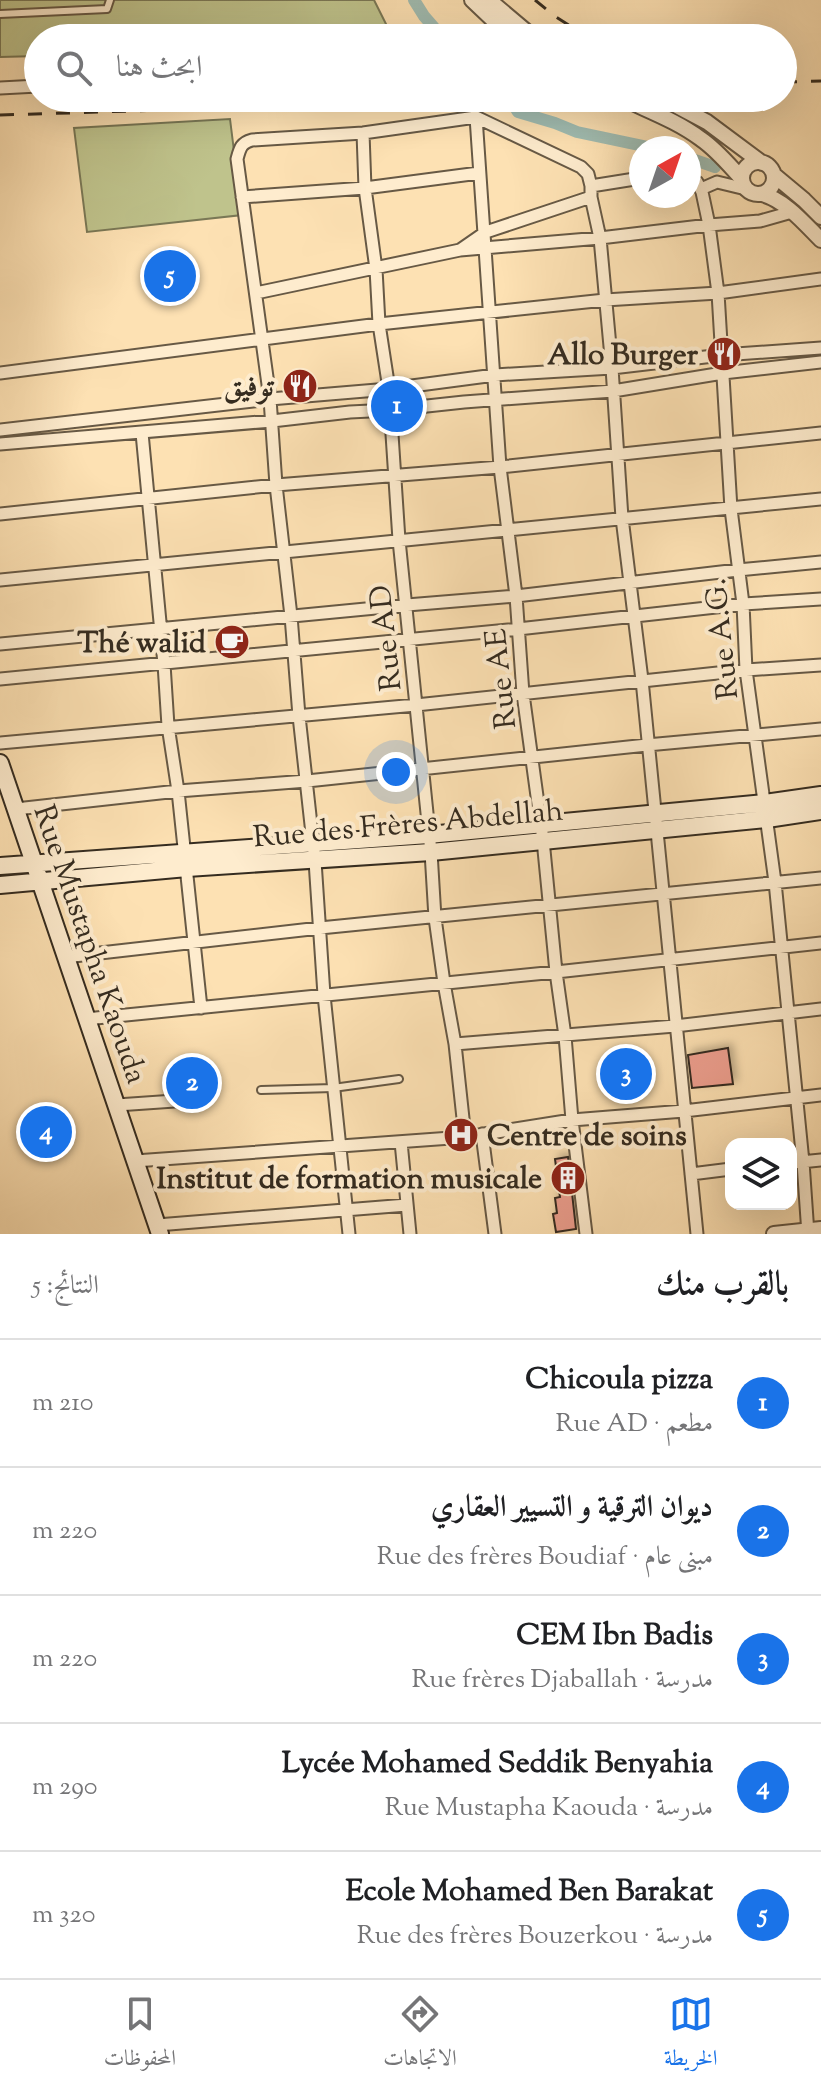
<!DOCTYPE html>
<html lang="ar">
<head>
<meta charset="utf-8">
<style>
  body { margin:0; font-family:"Sorts Mill Goudy",Amiri,serif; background:#f6f6f6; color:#202124; direction:rtl }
  .controls { position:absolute; right:24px; bottom:24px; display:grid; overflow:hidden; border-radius:16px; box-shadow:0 8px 32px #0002 }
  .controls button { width:72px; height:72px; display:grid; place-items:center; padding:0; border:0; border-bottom:2px solid #e0e0e0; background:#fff; color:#202124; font:40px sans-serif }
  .compass { position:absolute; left:629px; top:136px; width:72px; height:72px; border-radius:50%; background:#fff; box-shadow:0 8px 32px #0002; rotate:40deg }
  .you { position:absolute; left:396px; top:772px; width:28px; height:28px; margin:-20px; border:6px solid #fff; border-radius:50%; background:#1a73e8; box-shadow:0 0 0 12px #1a73e833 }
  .badge { display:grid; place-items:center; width:52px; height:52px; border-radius:50%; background:#1a73e8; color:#fff; font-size:26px; font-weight:700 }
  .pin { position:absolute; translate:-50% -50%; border:4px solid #fff; box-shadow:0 2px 8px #0006 }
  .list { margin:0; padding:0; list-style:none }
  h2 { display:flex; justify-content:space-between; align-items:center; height:104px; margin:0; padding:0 32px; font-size:34px }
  h2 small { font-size:26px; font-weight:400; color:#757577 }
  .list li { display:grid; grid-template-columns:52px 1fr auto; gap:24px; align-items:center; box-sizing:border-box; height:128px; padding:0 32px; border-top:2px solid #e0e0e0 }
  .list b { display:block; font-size:30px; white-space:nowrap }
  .list p { margin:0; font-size:26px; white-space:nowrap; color:#757577 }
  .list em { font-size:26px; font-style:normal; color:#757577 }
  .icon { flex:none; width:44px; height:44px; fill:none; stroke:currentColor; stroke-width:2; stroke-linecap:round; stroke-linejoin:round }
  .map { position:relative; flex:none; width:821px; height:1234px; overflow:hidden; direction:ltr }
  .search { position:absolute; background:#fff; box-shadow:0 8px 32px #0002; left:24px; right:24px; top:24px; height:88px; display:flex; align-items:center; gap:20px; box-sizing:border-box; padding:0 28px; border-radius:44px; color:#757577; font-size:30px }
  .sheet { height:744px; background:#fff }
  nav { display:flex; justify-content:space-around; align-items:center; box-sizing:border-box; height:112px; border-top:2px solid #e0e0e0; background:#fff; font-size:22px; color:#757577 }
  nav a { display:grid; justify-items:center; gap:4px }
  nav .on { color:#1a73e8 }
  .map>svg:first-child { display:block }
  .green { fill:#bfc38c; stroke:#7a7856; stroke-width:2 }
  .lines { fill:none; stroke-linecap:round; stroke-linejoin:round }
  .canal { stroke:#a0bcb1; stroke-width:12 }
  .building { fill:#ec9e8e; stroke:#352c20; stroke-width:2; filter:url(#shadow) }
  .service-casing { stroke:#675945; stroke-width:10 }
  .minor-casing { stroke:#675945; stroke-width:15 }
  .tertiary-casing { stroke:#675945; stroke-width:18 }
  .secondary-casing { stroke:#352c20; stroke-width:20 }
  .service { stroke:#feecce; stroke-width:6 }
  .minor { stroke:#feecce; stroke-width:11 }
  .tertiary { stroke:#feecce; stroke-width:14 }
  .secondary { stroke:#feecce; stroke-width:16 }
  .rail { stroke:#352c20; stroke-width:3; stroke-dasharray:14 14; stroke-linecap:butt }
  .labels { text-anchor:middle; stroke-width:8; stroke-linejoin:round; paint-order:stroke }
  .poi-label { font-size:30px; font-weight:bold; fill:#352c20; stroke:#feecce; text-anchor:end }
  .street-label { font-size:30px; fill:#352c20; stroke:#feecce }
</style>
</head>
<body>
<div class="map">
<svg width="821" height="1234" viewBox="0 0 821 1234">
  <defs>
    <filter id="shadow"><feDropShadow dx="4" dy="-4" stdDeviation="4" flood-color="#0004"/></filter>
  </defs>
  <rect width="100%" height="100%" fill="#fde1b3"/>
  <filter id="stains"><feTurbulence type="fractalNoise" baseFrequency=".0025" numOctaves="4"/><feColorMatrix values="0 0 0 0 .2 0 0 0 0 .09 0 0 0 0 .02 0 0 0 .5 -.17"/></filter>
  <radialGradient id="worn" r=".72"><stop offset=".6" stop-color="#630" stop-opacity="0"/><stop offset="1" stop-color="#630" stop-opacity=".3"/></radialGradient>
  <path class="green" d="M 0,0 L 374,0 L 393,38 L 38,38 L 38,56 L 0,57 Z
    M 230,119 L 242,215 L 87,232 L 74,128 Z"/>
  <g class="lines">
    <path class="canal" d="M 414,0 L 424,16 L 443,38
      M 509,98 L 518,112 L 555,123 L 577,132 L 653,148
      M 689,158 L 715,167"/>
  </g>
  <path class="building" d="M 728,1048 L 733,1084 L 692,1088 L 688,1055 Z
    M 568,1157 L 576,1229 L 556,1232 L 553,1214 L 557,1213 L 555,1198 L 560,1197 L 555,1159 Z"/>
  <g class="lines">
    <defs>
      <path id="service" d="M 0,14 L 107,9 L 110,0
        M 261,1090 L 333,1088 L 399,1079"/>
      <path id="minor" d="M 0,88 L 38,86
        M 476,117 L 500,467 L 516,596 L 523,694 L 543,840 L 556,972 L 565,1036 L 572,1120 L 586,1234
        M 363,133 L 365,188 L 376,269 L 379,324 L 389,389 L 399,540 L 431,852 L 435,918 L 444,983 L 455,1044 L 465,1137
        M 689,177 L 697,182 L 702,192 L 709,225 L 718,293 L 731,509 L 743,604 L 746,670 L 775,882 L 803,1162 L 808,1234
        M 591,186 L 641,178
        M 701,189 L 717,182 L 746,189
        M 242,197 L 365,188 L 479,173
        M 460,250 L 486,232 L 591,197
        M 256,293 L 460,250 L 600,238 L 709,225 L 760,221 L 792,212
        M 0,373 L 379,324 L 605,300 L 718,293 L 821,279
        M 0,430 L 270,399 L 389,389 L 495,375 L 612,368 L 722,355 L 821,348
        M 142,433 L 164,664 L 168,726 L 178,791 L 201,1008
        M 0,444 L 272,421 L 350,412 L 390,410 L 464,402 L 613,391 L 723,373 L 821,362
        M 0,514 L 276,485 L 500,467 L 821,433
        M 0,580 L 821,499
        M 0,644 L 407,605 L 516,596 L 738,570 L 821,562
        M 0,679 L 518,629 L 743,604 L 821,599
        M 0,743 L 416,705 L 746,670 L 821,665
        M 16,809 L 178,791 L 307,781 L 647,745 L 821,729
        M 65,957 L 320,928 L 821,878
        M 86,1019 L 556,972 L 821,943
        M 455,1044 L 675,1026 L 821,1009
        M 117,1105 L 189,1100
        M 482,1134 L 495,1234
        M 401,1142 L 410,1234
        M 135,1161 L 465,1137 L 572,1120 L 684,1111 L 821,1095
        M 791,1163 L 821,1160
        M 691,1174 L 731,1169
        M 157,1225 L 407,1205
        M 349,1234 L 324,995 L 315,861 L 299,716 L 291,616 L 276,485 L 270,399 L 237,159 C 240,148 241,143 252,140 L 363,133 L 476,117 L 581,167 L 588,174 L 591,186 L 591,197 L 600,238 L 612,368 L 622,518 L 642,680 L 697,1234"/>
      <path id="tertiary" d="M 472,0 L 512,38
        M 489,0 L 534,38
        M 622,98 C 649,111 677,121 701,139 C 717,150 729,165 742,179
        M 662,98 L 707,122 L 762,163
        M742 178a16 16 0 1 1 32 0a16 16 0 1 1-32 0Z
        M 774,175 L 804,200 L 821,217
        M 762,194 C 785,200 805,224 821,240
        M 774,1234 L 821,1229"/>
      <path id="secondary" d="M 0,763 L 160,1234
        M 0,866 L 428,835 L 765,803 L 821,795
        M 0,885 L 187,868 L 431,852 L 767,819 L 821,811"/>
    </defs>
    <use href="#service" class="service-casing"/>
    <use href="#minor" class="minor-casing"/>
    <use href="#tertiary" class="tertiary-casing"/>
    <use href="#secondary" class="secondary-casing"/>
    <use href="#service" class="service"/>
    <use href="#minor" class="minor"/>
    <use href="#tertiary" class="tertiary"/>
    <use href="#secondary" class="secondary"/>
    <path class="rail" d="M 535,0 L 556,17 L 589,38
      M 783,82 L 821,81
      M 0,115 L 363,104 L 453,98"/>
  </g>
  <defs>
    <symbol id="restaurant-disc" viewBox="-11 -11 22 22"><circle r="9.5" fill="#8f2418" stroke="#feecce"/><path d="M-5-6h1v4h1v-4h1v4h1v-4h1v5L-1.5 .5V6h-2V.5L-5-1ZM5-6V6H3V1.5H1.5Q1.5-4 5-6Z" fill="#fff"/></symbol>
    <symbol id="cafe-disc" viewBox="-11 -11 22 22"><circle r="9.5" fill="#8f2418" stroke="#feecce"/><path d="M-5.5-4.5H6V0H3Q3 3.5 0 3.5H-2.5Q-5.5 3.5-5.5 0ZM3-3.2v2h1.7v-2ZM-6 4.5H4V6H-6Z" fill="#fff"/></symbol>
    <symbol id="hospital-disc" viewBox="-11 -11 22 22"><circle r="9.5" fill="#8f2418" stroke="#feecce"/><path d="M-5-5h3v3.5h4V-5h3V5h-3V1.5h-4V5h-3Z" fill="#fff"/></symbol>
    <symbol id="building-disc" viewBox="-11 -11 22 22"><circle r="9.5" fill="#8f2418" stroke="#feecce"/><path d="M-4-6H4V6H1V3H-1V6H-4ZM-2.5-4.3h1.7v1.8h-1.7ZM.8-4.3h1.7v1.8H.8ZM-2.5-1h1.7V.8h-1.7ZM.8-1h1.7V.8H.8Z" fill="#fff"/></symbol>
  </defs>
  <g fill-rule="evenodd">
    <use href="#restaurant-disc" x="704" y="334" width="40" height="40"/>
    <use href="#restaurant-disc" x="280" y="366" width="40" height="40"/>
    <use href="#cafe-disc" x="212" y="622" width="40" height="40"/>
    <use href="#hospital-disc" x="441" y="1115" width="40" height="40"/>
    <use href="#building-disc" x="548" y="1158" width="40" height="40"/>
  </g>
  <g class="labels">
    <g class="poi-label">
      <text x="698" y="364">Allo Burger</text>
      <text x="274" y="396">توفيق</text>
      <text x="206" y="652">Thé walid</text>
      <text x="487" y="1145" text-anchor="start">Centre de soins</text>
      <text x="542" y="1188">Institut de formation musicale</text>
    </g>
    <g class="street-label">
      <text transform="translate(385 638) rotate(-96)" y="10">Rue AD</text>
      <text transform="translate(721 639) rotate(-96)" y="10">Rue A.G.</text>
      <text transform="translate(500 679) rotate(-96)" y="10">Rue AE</text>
      <text transform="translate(408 823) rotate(-5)" y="10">Rue des Frères Abdellah</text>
      <text transform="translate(91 944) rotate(71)" y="10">Rue Mustapha Kaouda</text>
    </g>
  </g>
  <rect width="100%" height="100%" filter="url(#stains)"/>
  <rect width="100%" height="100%" fill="url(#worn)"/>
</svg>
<div class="controls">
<button><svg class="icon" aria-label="layers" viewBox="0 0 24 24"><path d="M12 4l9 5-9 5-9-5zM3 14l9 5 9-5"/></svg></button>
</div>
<svg class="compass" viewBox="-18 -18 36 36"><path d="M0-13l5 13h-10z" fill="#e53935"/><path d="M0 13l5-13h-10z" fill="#757577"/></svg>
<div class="you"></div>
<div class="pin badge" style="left:397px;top:406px">1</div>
<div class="pin badge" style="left:192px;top:1083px">2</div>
<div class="pin badge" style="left:626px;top:1074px">3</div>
<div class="pin badge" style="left:46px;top:1132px">4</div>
<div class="pin badge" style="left:170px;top:276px">5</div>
<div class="search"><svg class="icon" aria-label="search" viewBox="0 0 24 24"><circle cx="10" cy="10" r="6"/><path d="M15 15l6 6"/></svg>ابحث هنا</div>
</div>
<section class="sheet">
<h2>بالقرب منك<small>النتائج: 5</small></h2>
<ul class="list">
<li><span class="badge">1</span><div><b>Chicoula pizza</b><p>مطعم · Rue AD</p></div><em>210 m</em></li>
<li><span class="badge">2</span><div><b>ديوان الترقية و التسيير العقاري</b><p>مبنى عام · Rue des frères Boudiaf</p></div><em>220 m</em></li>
<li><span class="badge">3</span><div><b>CEM Ibn Badis</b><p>مدرسة · Rue frères Djaballah</p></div><em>220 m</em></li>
<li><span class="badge">4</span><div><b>Lycée Mohamed Seddik Benyahia</b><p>مدرسة · Rue Mustapha Kaouda</p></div><em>290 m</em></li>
<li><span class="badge">5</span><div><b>Ecole Mohamed Ben Barakat</b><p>مدرسة · Rue des frères Bouzerkou</p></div><em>320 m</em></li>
</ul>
</section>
<nav>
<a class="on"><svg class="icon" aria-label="map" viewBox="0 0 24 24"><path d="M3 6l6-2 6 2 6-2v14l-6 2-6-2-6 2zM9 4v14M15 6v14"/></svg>الخريطة</a>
<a><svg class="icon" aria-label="directions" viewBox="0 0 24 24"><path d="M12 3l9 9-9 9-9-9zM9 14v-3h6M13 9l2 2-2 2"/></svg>الاتجاهات</a>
<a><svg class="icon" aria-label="saved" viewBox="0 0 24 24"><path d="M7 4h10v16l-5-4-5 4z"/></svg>المحفوظات</a>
</nav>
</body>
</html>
